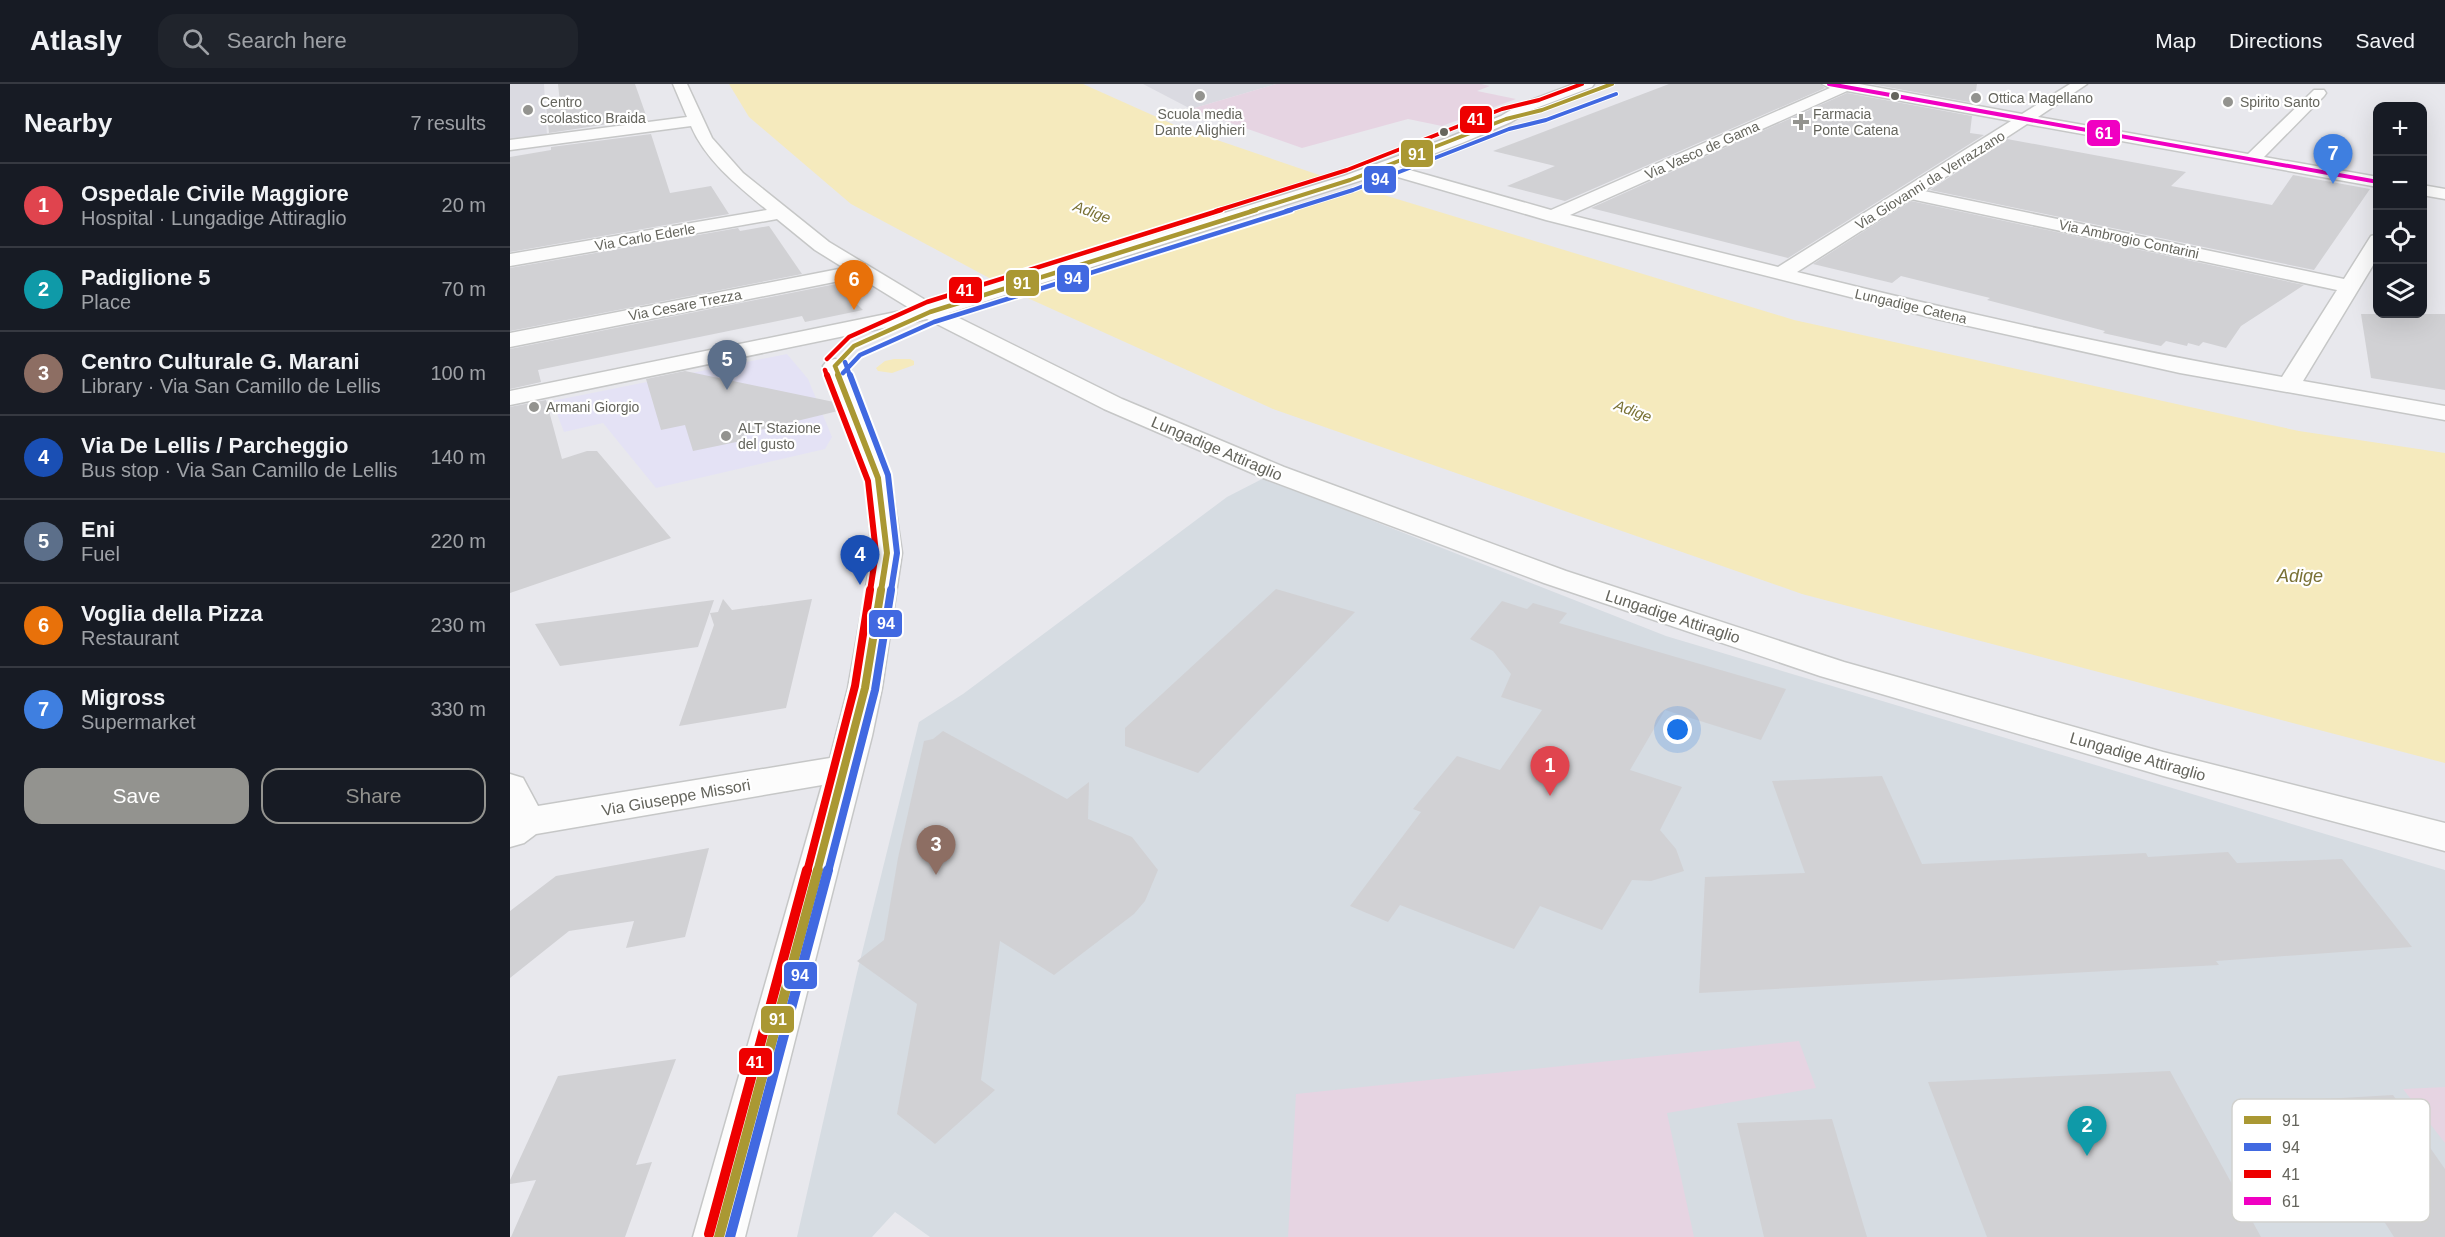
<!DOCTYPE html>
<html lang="en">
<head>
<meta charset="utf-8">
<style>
  body { margin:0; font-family:Helvetica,sans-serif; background:#20242c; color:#f1f3f6 }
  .controls { position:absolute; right:18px; top:18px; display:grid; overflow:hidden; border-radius:12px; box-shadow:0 6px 24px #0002 }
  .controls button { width:54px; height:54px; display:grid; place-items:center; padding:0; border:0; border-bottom:2px solid #363941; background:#171b24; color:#f1f3f6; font:30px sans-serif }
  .you { position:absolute; left:1168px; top:646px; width:21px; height:21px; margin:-15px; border:4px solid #fff; border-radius:50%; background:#1a73e8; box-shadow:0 0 0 9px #1a73e833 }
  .badge { display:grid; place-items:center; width:39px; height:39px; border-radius:50%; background:#93938f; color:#fff; font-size:20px; font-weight:700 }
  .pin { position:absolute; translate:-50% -50px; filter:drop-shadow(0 2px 3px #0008) }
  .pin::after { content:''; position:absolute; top:32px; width:21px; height:18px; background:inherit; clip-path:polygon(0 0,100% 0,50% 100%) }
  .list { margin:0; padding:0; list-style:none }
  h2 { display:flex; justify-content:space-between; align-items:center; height:78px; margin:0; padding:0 24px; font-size:26px }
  h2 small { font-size:20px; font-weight:400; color:#9ea1a6 }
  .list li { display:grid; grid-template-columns:39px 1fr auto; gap:18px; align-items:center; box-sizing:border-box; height:84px; padding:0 24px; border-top:2px solid #363941 }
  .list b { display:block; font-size:22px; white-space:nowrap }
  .list p { margin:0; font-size:20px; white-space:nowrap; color:#9ea1a6 }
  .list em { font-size:20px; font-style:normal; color:#9ea1a6 }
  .actions { display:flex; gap:12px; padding:18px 24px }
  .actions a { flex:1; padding:14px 0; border:2px solid #93938f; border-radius:18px; text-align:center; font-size:21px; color:#93938f }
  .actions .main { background:#93938f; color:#fff }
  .icon { flex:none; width:33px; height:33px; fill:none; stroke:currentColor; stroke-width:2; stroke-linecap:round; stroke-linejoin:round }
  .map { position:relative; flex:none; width:1935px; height:1153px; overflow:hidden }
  header { display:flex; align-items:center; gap:36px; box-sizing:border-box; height:84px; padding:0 30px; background:#171b24; border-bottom:2px solid #363941 }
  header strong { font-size:28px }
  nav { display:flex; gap:33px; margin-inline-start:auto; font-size:21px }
  .search { width:420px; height:54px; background:#20242c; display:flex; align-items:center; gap:15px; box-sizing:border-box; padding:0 21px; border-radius:18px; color:#9ea1a6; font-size:22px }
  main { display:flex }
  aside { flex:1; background:#171b24 }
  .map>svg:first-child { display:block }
  .commercial { fill:#e4e2f5 }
  .education { fill:#dadae1 }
  .medical { fill:#d6dce2 }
  .green { fill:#e6d4e2 }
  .water { fill:#f5eabd }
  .pier { fill:#e8e8ed }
  .building { fill:#d1d1d4 }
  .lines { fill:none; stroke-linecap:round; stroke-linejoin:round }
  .minor-casing { stroke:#c6c7c7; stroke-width:3 }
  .minor { fill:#fcfcfc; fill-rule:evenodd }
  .bus-1-far4-casing { stroke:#fff; stroke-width:6 }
  .bus-1-far3-casing { stroke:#fff; stroke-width:8 }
  .bus-1-far2-casing { stroke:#fff; stroke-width:10 }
  .bus-1-far1-casing { stroke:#fff; stroke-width:13 }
  .bus-1-casing { stroke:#fff; stroke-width:15 }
  .bus-2-far4-casing { stroke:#fff; stroke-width:6 }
  .bus-2-far3-casing { stroke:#fff; stroke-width:8 }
  .bus-2-far2-casing { stroke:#fff; stroke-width:10 }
  .bus-2-far1-casing { stroke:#fff; stroke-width:13 }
  .bus-2-casing { stroke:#fff; stroke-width:15 }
  .bus-3-far4-casing { stroke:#fff; stroke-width:6 }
  .bus-3-far3-casing { stroke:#fff; stroke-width:8 }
  .bus-3-far2-casing { stroke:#fff; stroke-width:10 }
  .bus-3-far1-casing { stroke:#fff; stroke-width:13 }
  .bus-3-casing { stroke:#fff; stroke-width:15 }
  .bus-4-casing { stroke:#fff; stroke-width:6 }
  .bus-1-far4 { stroke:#aa9833; stroke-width:4 }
  .bus-1-far3 { stroke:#aa9833; stroke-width:4.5 }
  .bus-1-far2 { stroke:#aa9833; stroke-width:6 }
  .bus-1-far1 { stroke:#aa9833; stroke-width:8 }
  .bus-1 { stroke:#aa9833; stroke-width:10 }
  .bus-2-far4 { stroke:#4169e1; stroke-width:4 }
  .bus-2-far3 { stroke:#4169e1; stroke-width:4.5 }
  .bus-2-far2 { stroke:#4169e1; stroke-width:6 }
  .bus-2-far1 { stroke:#4169e1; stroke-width:8 }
  .bus-2 { stroke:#4169e1; stroke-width:10 }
  .bus-3-far4 { stroke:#e00; stroke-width:4 }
  .bus-3-far3 { stroke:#e00; stroke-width:4.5 }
  .bus-3-far2 { stroke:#e00; stroke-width:6 }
  .bus-3-far1 { stroke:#e00; stroke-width:8 }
  .bus-3 { stroke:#e00; stroke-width:10 }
  .bus-4 { stroke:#f000c2; stroke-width:4 }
  .poi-dot { fill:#93938f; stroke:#fff; stroke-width:2 }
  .bus-dot { fill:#65655d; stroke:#fff; stroke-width:2 }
  .labels { text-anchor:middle; stroke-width:4.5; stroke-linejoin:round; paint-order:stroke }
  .far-poi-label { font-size:14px; fill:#65655d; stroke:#fff; text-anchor:start }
  .far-street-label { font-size:14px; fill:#65655d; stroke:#fff }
  .far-water-label { font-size:15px; font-style:italic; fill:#797134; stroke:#fff }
  .street-label { font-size:16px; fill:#65655d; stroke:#fff }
  .water-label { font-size:18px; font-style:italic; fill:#797134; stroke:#fff }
  .key { fill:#fff; stroke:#d1d1ce; stroke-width:1.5 }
  .key-label { font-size:16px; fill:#65655d }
  .line-badge { stroke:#fff; stroke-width:2 }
  .badge-label { font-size:16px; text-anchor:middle; font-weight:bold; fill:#fff }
</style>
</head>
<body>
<header>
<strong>Atlasly</strong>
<div class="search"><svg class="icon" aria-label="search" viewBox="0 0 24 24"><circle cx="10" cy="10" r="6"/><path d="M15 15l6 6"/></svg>Search here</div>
<nav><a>Map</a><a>Directions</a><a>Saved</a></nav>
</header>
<main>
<aside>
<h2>Nearby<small>7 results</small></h2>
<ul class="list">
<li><span class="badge" style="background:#e0444e">1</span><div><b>Ospedale Civile Maggiore</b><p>Hospital · Lungadige Attiraglio</p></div><em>20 m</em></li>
<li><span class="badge" style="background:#0f9aa8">2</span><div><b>Padiglione 5</b><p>Place</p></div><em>70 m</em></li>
<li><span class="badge" style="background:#8d6e63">3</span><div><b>Centro Culturale G. Marani</b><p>Library · Via San Camillo de Lellis</p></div><em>100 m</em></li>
<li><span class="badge" style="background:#1a4fb4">4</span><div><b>Via De Lellis / Parcheggio</b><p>Bus stop · Via San Camillo de Lellis</p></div><em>140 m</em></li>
<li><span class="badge" style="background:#5c6f8a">5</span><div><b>Eni</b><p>Fuel</p></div><em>220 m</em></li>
<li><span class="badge" style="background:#e8710a">6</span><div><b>Voglia della Pizza</b><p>Restaurant</p></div><em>230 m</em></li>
<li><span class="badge" style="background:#3f7fe0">7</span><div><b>Migross</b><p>Supermarket</p></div><em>330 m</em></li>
</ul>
<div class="actions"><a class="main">Save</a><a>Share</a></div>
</aside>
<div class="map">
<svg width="1935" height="1153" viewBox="0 0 1935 1153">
  <rect width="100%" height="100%" fill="#e8e8ed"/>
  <path class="commercial" d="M 277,270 L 298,295 L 322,353 L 315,365 L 146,404 L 93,339 L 54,348 L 42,317 Z"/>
  <path class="education" d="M 0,0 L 34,0 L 37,52 L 0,57 Z
    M 633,0 L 766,0 L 681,25 Z"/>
  <path class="medical" d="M 754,394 L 1156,552 L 1935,786 L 1935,1153 L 420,1153 L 385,1128 L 362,1153 L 287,1153 L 346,893 L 409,638 L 453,610 L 717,413 Z"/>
  <path class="green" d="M 766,0 L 971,0 L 980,2 L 967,7 L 1006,15 L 932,42 L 898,35 L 792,64 L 681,25 Z
    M 1289,957 L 1306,1004 L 1157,1029 L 1184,1153 L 778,1153 L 786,1010 Z
    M 1935,1003 L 1935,1059 L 1893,1005 Z"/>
  <path class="water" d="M 219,0 L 573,0 L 669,43 L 818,94 L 1284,236 L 1789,347 L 1935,369 L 1935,679 L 1292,510 L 763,325 L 511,211 L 341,120 L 239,33 Z
    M 384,275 L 400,275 L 404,277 L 404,281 L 382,289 L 368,287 L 366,284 L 375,277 Z"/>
  <path class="pier" d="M 818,94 L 850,103 L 511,211 L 483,195 Z"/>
  <path class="building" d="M 48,0 L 125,0 L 137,34 L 39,49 L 36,21 L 50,19 Z
    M 1159,0 L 1310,0 L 1315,4 L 1055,117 L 997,102 L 1045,82 L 983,67 Z
    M 1361,0 L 1467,0 L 1464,19 Z
    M 1337,9 L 1462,32 L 1460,49 L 1474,51 L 1278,174 L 1081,124 Z
    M 141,50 L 160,109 L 201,102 L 219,130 L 0,168 L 0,73 L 41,66 L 41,63 Z
    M 1497,55 L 1676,88 L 1661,102 L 1762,121 L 1783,91 L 1860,105 L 1804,186 L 1420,106 Z
    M 1401,117 L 1794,201 L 1731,242 L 1716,264 L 1693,258 L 1689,262 L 1678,259 L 1677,262 L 1656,257 L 1651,262 L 1593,249 L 1595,247 L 1477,216 L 1480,214 L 1391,192 L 1382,199 L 1303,180 Z
    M 259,142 L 292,190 L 0,247 L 0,184 L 228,144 L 230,147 Z
    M 326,200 L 353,226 L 295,238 L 292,232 L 28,286 L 31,298 L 0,305 L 0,265 Z
    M 1851,230 L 1935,230 L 1935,306 L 1861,294 Z
    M 175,287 L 324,318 L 328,327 L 234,350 L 236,356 L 183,367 L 175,341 L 151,346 L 136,295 Z
    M 36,316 L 52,375 L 77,367 L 87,367 L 161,454 L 0,509 L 0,323 Z
    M 766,505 L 845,528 L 688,689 L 615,662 L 615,644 Z
    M 213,515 L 222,526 L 302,515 L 276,624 L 169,642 L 204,541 L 200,529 L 208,528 Z
    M 204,516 L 188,563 L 50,582 L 25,540 Z
    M 992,517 L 1017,525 L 1023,519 L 1057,529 L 1049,539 L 1276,605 L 1251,656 L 1155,626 L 1120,686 L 1172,703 L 1150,746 L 1166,765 L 1174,787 L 1141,797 L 1122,796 L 1092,846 L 1030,822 L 1004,865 L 890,821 L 878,838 L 840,822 L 911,728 L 903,725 L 947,672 L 990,686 L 1032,626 L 991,613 L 1001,590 L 983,567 L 960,555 Z
    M 433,647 L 557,715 L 579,698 L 578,735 L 622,753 L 648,786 L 635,817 L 624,830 L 544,891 L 490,857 L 471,996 L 485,1006 L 425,1060 L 387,1030 L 407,920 L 347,877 L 374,856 L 388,774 L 414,657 L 423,655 Z
    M 1372,692 L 1412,780 L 1636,769 L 1638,773 L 1718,768 L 1727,779 L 1832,775 L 1902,863 L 1706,877 L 1709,881 L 1189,909 L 1195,793 L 1295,789 L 1262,697 Z
    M 199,764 L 175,853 L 116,864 L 124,837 L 59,847 L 0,894 L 0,827 L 46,792 Z
    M 166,975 L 126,1081 L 142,1078 L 115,1153 L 1,1153 L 26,1096 L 0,1100 L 0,1096 L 48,992 Z
    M 1660,987 L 1751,1153 L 1477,1153 L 1418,998 Z
    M 1883,1011 L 1935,1085 L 1935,1153 L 1884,1153 L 1797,1016 Z
    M 1322,1035 L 1357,1153 L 1254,1153 L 1227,1039 Z"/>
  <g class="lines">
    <defs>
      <path id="minor" d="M 163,0 L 177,0 L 202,54 L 233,89 L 319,158 L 422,220 L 834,92 L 940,53 L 991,32 L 1011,20 L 1064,0 L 1084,0 L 1082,3 L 1021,26 L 1001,38 L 952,59 L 889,83 L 1041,126 L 1320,4 L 1312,0 L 1349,0 L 1512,30 L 1560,0 L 1577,0 L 1528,33 L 1738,70 L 1804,6 L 1814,6 L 1816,9 L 1814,12 L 1754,73 L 1868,93 L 1868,103 L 1517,40 L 1414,107 L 1834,195 L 1861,152 L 1868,150 L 1868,173 L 1793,297 L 1935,322 L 1935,336 L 1670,289 L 1427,235 L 1036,136 L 874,89 L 439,229 L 612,315 L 774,383 L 1056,487 L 1334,578 L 1653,668 L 1935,739 L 1935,767 L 1653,692 L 1310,592 L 1034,499 L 756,395 L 594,325 L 417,235 L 0,321 L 0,307 L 401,225 L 349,193 L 0,263 L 0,249 L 334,184 L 305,166 L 267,135 L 0,182 L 0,170 L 257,126 C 228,102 196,77 181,42 L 0,66 L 0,56 L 177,33 ZM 1337,7 L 1501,37 L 1268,183 L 1060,131 ZM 1401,115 L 1827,206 L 1772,293 C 1609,264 1448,228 1287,188 Z
        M 1912,101 L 1935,105 L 1935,115 L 1912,111 Z
        M 325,275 L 333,277 L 337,282 L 381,394 L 392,469 L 372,604 L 362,652 L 235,1153 L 183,1153 L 312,701 L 26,750 L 14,759 L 0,763 L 0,690 L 13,694 L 28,722 L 320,674 L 338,604 L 362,469 L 355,394 L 313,282 L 317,277 Z"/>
    </defs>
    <use href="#minor" class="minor-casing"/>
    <use href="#minor" class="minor"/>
    <defs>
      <path id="bus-1-far4" d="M 741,127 L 840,96 L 996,35 L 1032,26 L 1102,0"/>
      <path id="bus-1-far3" d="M 325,282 L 344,262 L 420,228 L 746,126
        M 325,282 L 329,292"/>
      <path id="bus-1-far2" d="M 328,291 L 368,394 L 377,469 L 371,507"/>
      <path id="bus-1-far1" d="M 307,788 L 355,604 L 371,506"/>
      <path id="bus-1" d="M 209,1153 L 308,786"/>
      <path id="bus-2-far4" d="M 776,127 L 843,106 L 999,45 L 1036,36 L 1106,10"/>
      <path id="bus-2-far3" d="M 335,278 L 340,292
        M 333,289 L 350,271 L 424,238 L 781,126"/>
      <path id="bus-2-far2" d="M 340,291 L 378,391 L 387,469 L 381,507"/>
      <path id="bus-2-far1" d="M 318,788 L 365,606 L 381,506"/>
      <path id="bus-2" d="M 220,1153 L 318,786"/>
      <path id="bus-3-far4" d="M 706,127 L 837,86 L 992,25 L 1029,16 L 1072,0"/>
      <path id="bus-3-far3" d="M 317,275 L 339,253 L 417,218 L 711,126
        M 315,286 L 317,292"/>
      <path id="bus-3-far2" d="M 317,291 L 358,397 L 366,469 L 360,507"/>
      <path id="bus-3-far1" d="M 297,788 L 345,602 L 360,506"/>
      <path id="bus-3" d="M 199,1150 L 297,786"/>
      <path id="bus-4" d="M 1319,0 L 1868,98"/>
    </defs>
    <use href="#bus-1-far4" class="bus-1-far4-casing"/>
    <use href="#bus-1-far3" class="bus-1-far3-casing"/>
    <use href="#bus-1-far2" class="bus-1-far2-casing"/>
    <use href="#bus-1-far1" class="bus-1-far1-casing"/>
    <use href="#bus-1" class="bus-1-casing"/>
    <use href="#bus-2-far4" class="bus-2-far4-casing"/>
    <use href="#bus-2-far3" class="bus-2-far3-casing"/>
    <use href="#bus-2-far2" class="bus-2-far2-casing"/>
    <use href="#bus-2-far1" class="bus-2-far1-casing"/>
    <use href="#bus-2" class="bus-2-casing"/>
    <use href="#bus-3-far4" class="bus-3-far4-casing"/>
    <use href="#bus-3-far3" class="bus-3-far3-casing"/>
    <use href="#bus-3-far2" class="bus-3-far2-casing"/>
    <use href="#bus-3-far1" class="bus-3-far1-casing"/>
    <use href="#bus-3" class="bus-3-casing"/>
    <use href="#bus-4" class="bus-4-casing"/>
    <use href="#bus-1-far4" class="bus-1-far4"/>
    <use href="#bus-1-far3" class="bus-1-far3"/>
    <use href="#bus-1-far2" class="bus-1-far2"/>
    <use href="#bus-1-far1" class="bus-1-far1"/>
    <use href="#bus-1" class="bus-1"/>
    <use href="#bus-2-far4" class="bus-2-far4"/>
    <use href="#bus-2-far3" class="bus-2-far3"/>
    <use href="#bus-2-far2" class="bus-2-far2"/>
    <use href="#bus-2-far1" class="bus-2-far1"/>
    <use href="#bus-2" class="bus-2"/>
    <use href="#bus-3-far4" class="bus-3-far4"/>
    <use href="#bus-3-far3" class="bus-3-far3"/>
    <use href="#bus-3-far2" class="bus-3-far2"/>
    <use href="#bus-3-far1" class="bus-3-far1"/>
    <use href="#bus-3" class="bus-3"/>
    <use href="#bus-4" class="bus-4"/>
  </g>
  <g class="poi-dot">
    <circle cx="690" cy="12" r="6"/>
    <circle cx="1466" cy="14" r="6"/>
    <circle cx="1718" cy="18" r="6"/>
    <circle cx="18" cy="26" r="6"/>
    <path d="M1288 29h6v6h6v6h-6v6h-6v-6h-6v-6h6z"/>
    <circle cx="24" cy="323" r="6"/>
    <circle cx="216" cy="352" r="6"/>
  </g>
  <g class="bus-dot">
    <circle cx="1385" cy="12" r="5"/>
    <circle cx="934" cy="48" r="5"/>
  </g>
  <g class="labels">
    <g class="far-poi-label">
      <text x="1478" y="19">Ottica Magellano</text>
      <text x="30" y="23">Centro<tspan x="30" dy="16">scolastico Braida</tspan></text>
      <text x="1730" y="23">Spirito Santo</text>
      <text x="690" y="35" text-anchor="middle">Scuola media<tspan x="690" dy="16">Dante Alighieri</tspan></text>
      <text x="1303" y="35">Farmacia<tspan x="1303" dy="16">Ponte Catena</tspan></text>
      <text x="36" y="328">Armani Giorgio</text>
      <text x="228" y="349">ALT Stazione<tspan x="228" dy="16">del gusto</tspan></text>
    </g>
    <g class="far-street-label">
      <text transform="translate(1192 66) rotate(-24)" y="5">Via Vasco de Gama</text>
      <text transform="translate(1420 96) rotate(-32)" y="5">Via Giovanni da Verrazzano</text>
      <text transform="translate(135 153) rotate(-10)" y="5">Via Carlo Ederle</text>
      <text transform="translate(1619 155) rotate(12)" y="5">Via Ambrogio Contarini</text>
      <text transform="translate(175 221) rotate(-11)" y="5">Via Cesare Trezza</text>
      <text transform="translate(1401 222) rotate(13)" y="5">Lungadige Catena</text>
    </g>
    <g class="far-water-label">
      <text transform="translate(582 128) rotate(20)" y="5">Adige</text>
      <text transform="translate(1123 327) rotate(20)" y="5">Adige</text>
    </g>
    <g class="street-label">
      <text transform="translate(707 364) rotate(23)" y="6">Lungadige Attiraglio</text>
      <text transform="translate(1163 532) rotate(18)" y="6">Lungadige Attiraglio</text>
      <text transform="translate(1628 672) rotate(16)" y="6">Lungadige Attiraglio</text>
      <text transform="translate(166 713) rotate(-10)" y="6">Via Giuseppe Missori</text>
    </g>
    <g class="water-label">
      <text x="1790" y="498">Adige</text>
    </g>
  </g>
  <rect x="1722" y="1015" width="198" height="123" rx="9" class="key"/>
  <rect x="1734" y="1032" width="27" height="8" fill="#aa9833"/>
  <rect x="1734" y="1059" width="27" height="8" fill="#4169e1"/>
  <rect x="1734" y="1086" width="27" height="8" fill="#e00"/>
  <rect x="1734" y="1113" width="27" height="8" fill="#f000c2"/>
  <g class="key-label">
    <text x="1772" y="1042">91</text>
    <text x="1772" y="1069">94</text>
    <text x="1772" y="1096">41</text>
    <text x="1772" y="1123">61</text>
  </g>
  <g class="line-badge">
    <rect x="949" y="21" width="34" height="29" rx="6" fill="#e00"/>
    <rect x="1576" y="35" width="35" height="28" rx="6" fill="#f000c2"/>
    <rect x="890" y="55" width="34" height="29" rx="6" fill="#aa9833"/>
    <rect x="853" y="81" width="34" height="29" rx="6" fill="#4169e1"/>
    <rect x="546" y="180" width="34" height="29" rx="6" fill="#4169e1"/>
    <rect x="495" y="185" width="35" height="28" rx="6" fill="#aa9833"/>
    <rect x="438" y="192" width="35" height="28" rx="6" fill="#e00"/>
    <rect x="358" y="525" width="35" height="29" rx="6" fill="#4169e1"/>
    <rect x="273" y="877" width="35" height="29" rx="6" fill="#4169e1"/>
    <rect x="250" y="921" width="35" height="29" rx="6" fill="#aa9833"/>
    <rect x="228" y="963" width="35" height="29" rx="6" fill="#e00"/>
  </g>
  <g class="badge-label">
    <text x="966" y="41">41</text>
    <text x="1594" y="55">61</text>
    <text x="907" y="76">91</text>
    <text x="870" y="101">94</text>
    <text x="563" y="200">94</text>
    <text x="512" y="205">91</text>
    <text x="455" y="212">41</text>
    <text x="376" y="545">94</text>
    <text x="290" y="897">94</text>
    <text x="268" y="941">91</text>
    <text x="245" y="984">41</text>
  </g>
</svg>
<div class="controls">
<button>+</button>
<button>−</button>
<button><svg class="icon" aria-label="locate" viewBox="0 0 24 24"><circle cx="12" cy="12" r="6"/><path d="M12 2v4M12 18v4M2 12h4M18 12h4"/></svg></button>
<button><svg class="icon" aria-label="layers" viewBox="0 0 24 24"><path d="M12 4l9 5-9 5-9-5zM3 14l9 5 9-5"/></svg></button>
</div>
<div class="you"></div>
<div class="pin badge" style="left:1040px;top:712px;background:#e0444e">1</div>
<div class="pin badge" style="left:1577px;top:1072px;background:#0f9aa8">2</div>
<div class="pin badge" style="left:426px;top:791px;background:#8d6e63">3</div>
<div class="pin badge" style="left:350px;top:501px;background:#1a4fb4">4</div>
<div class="pin badge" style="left:217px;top:306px;background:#5c6f8a">5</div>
<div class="pin badge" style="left:344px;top:226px;background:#e8710a">6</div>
<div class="pin badge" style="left:1823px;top:100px;background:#3f7fe0">7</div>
</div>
</main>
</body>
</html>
